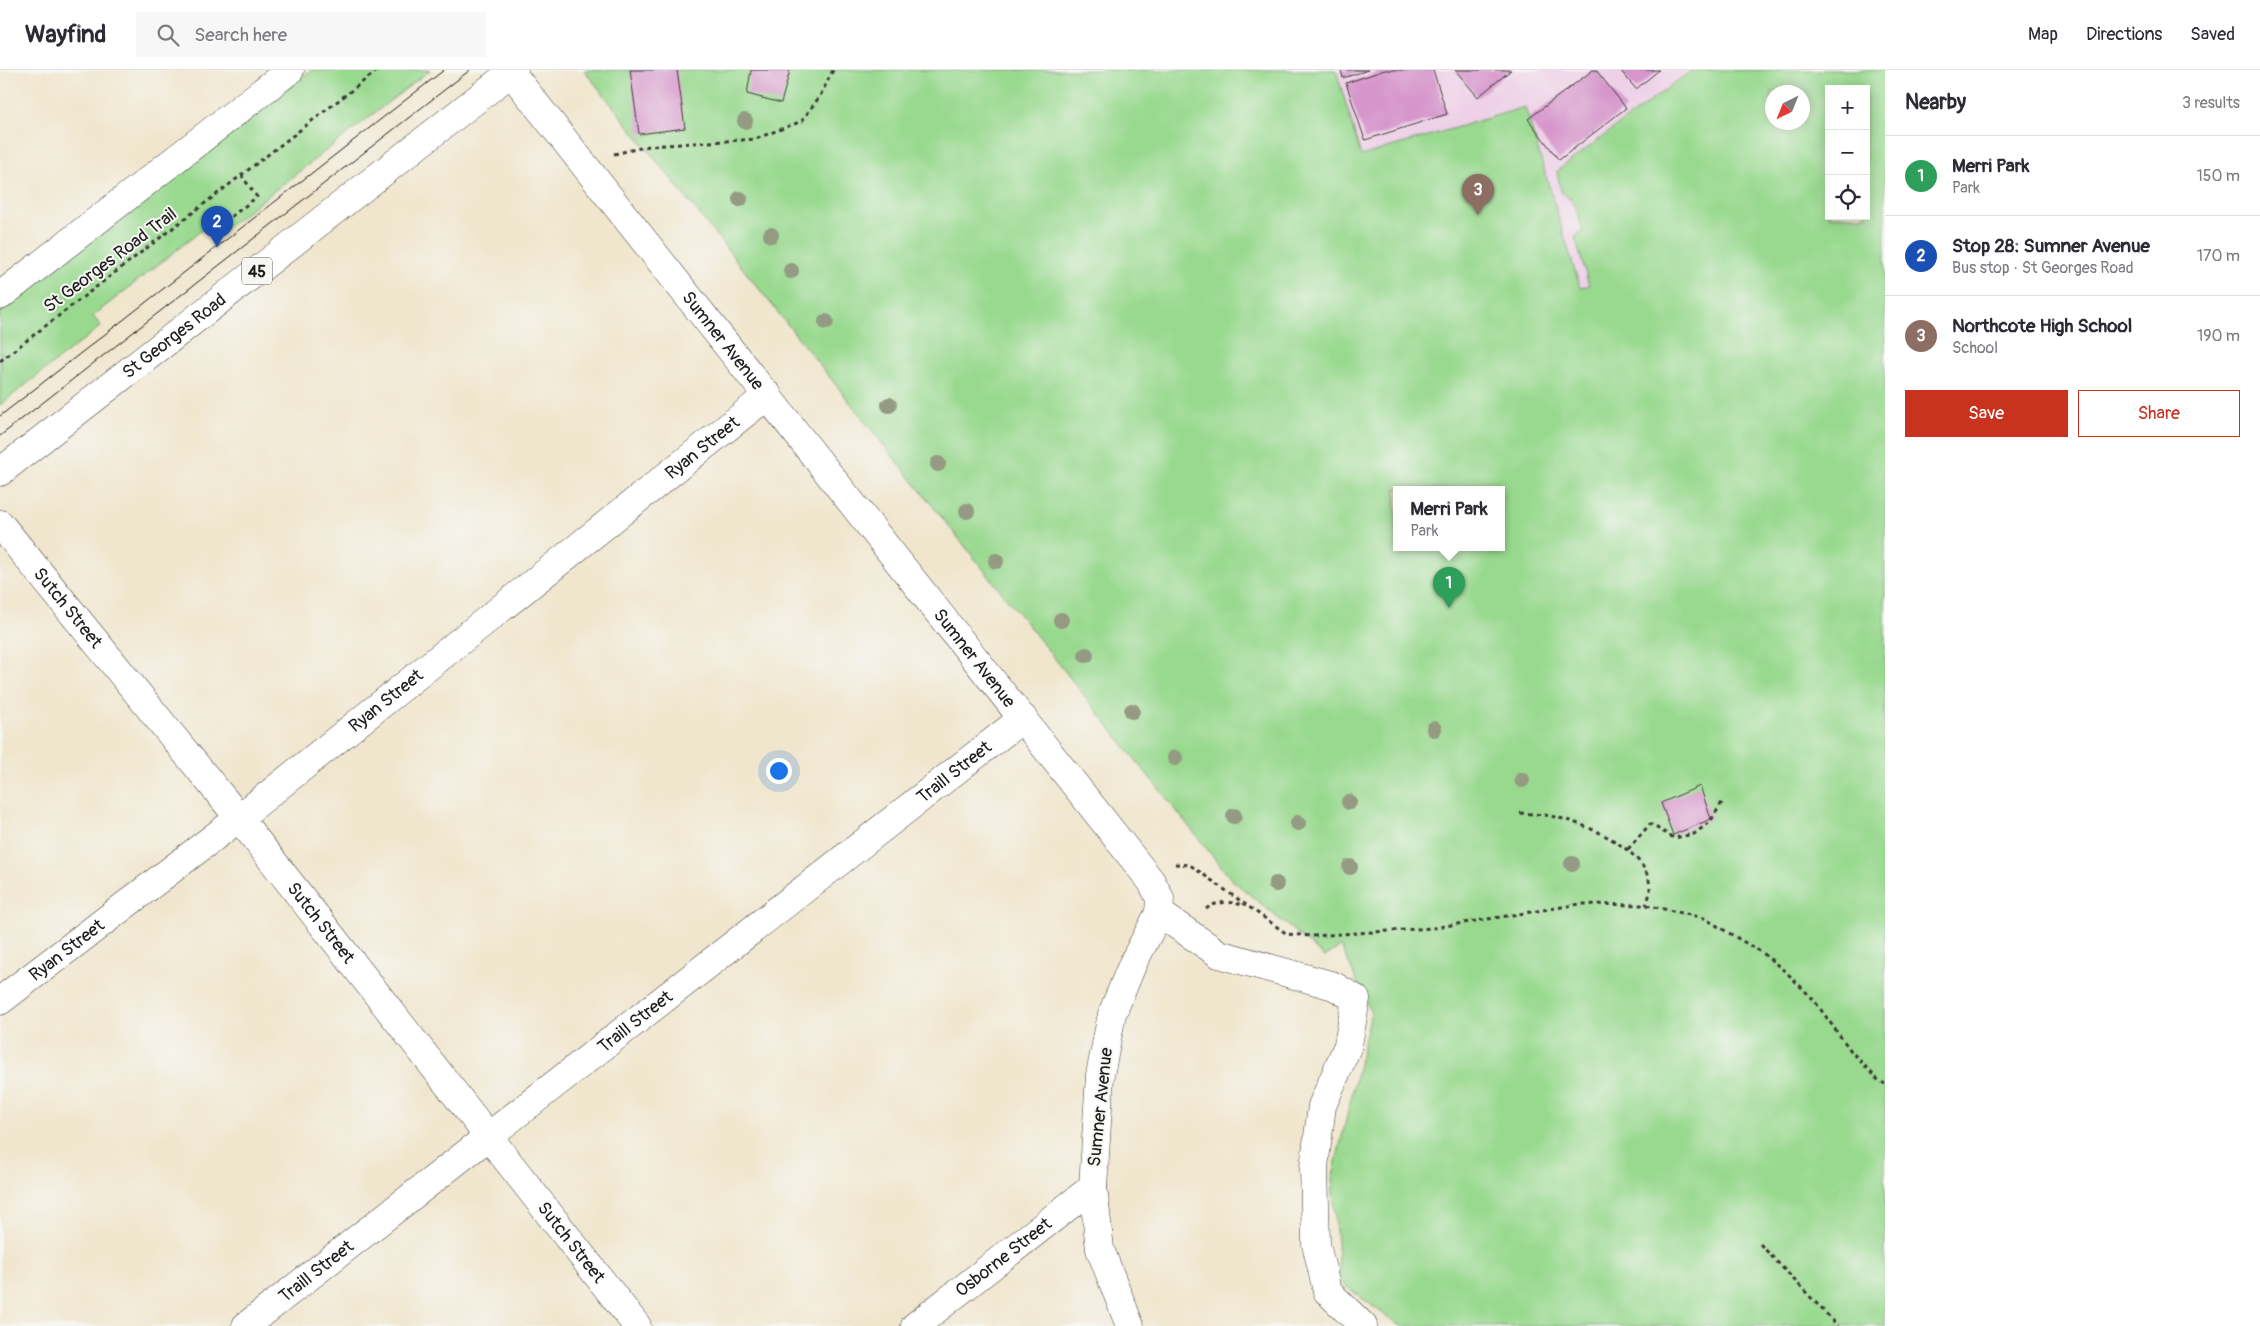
<!DOCTYPE html>
<html lang="en">
<head>
<meta charset="utf-8">
<style>
  body { margin:0; font-family:Pangolin,sans-serif; background:#f7f7f7; color:#2b2b33 }
  .controls { position:absolute; right:15px; top:15px; display:grid; overflow:hidden; border-radius:0px; box-shadow:0 2px 12px #0003 }
  .controls button { width:45px; height:45px; display:grid; place-items:center; padding:0; border:0; border-bottom:1px solid #e1e1e2; background:#fff; color:#2b2b33; font:25px sans-serif }
  .compass { position:absolute; left:1765px; top:15px; width:45px; height:45px; border-radius:50%; background:#fff; box-shadow:0 2px 12px #0003; rotate:223deg }
  .you { position:absolute; left:778px; top:700px; width:18px; height:18px; margin:-12px; border:4px solid #fff; border-radius:50%; background:#1a73e8; box-shadow:0 0 0 8px #1a73e833 }
  .badge { display:grid; place-items:center; width:32px; height:32px; border-radius:50%; background:#c8321e; color:#fff; font-size:16px; font-weight:700 }
  .pin { position:absolute; translate:-50% -41px; filter:drop-shadow(0 1px 2px #0008) }
  .pin::after { content:''; position:absolute; top:26px; width:18px; height:15px; background:inherit; clip-path:polygon(0 0,100% 0,50% 100%) }
  .popup { position:absolute; left:1393px; top:416px; width:112px; height:65px; box-sizing:border-box; display:grid; place-content:center; border-radius:0px; background:#fff; filter:drop-shadow(0 1px 4px #0005); font-size:16px; white-space:nowrap; color:#7c7c81 }
  .popup b { font-size:19px; color:#2b2b33 }
  .popup::after { content:''; position:absolute; left:50%; top:100%; margin-left:-10px; border:10px solid transparent; border-top-color:#fff }
  .list { margin:0; padding:0; list-style:none }
  h2 { display:flex; justify-content:space-between; align-items:center; height:65px; margin:0; padding:0 20px; font-size:21px }
  h2 small { font-size:16px; font-weight:400; color:#7c7c81 }
  .list li { display:grid; grid-template-columns:32px 1fr auto; gap:15px; align-items:center; box-sizing:border-box; height:80px; padding:0 20px; border-top:1px solid #e1e1e2 }
  .list b { display:block; font-size:19px; white-space:nowrap }
  .list p { margin:0; font-size:16px; white-space:nowrap; color:#7c7c81 }
  .list em { font-size:16px; font-style:normal; color:#7c7c81 }
  .actions { display:flex; gap:10px; padding:15px 20px }
  .actions a { flex:1; padding:11px 0; border:1px solid #c8321e; border-radius:0px; text-align:center; font-size:18px; color:#c8321e }
  .actions .main { background:#c8321e; color:#fff }
  .icon { flex:none; width:28px; height:28px; fill:none; stroke:currentColor; stroke-width:2; stroke-linecap:round; stroke-linejoin:round }
  .map { position:relative; flex:none; width:1885px; height:1256px; overflow:hidden }
  header { display:flex; align-items:center; gap:30px; box-sizing:border-box; height:70px; padding:0 25px; background:#fff; border-bottom:1px solid #e1e1e2 }
  header strong { font-size:24px }
  nav { display:flex; gap:28px; margin-inline-start:auto; font-size:18px }
  .search { width:350px; height:45px; background:#f7f7f7; display:flex; align-items:center; gap:12px; box-sizing:border-box; padding:0 18px; border-radius:0px; color:#7c7c81; font-size:19px }
  main { display:flex }
  aside { flex:1; background:#fff }
  .map>svg:first-child { display:block }
  .built { fill:#eed0e7 }
  .green { fill:#99d98f; stroke:#5a7a56; fill-rule:evenodd }
  .building { fill:#d695cb }
  .lines { fill:none; stroke-linecap:round; stroke-linejoin:round }
  .minor-casing { stroke:#3c3a37; stroke-width:29 }
  .highway-casing { stroke:#3c3a37; stroke-width:29 }
  .path { stroke:#3c3a37; stroke-width:3; stroke-dasharray:4 4; stroke-linecap:butt }
  .minor { stroke:#fff; stroke-width:28 }
  .highway { stroke:#fff; stroke-width:28 }
  .tram { stroke:#1c1c1c; stroke-width:1 }
  .tree { fill:#949b82 }
  .labels { text-anchor:middle; stroke-width:4; stroke-linejoin:round; paint-order:stroke }
  .shield { fill:#f6f6f2; stroke:#5d5d5c; stroke-width:1 }
  .shield-label { font-size:16px; font-weight:bold; fill:#1c1c1c }
  .street-label { font-size:18px; fill:#1c1c1c; stroke:#f6f6f2 }
</style>
</head>
<body>
<header>
<strong>Wayfind</strong>
<div class="search"><svg class="icon" aria-label="search" viewBox="0 0 24 24"><circle cx="10" cy="10" r="6"/><path d="M15 15l6 6"/></svg>Search here</div>
<nav><a>Map</a><a>Directions</a><a>Saved</a></nav>
</header>
<main>
<div class="map">
<svg width="1885" height="1256" viewBox="0 0 1885 1256">
  <rect width="100%" height="100%" fill="#f6f6f2"/>
  <filter id="ink" filterUnits="userSpaceOnUse"><feTurbulence type="fractalNoise" baseFrequency=".02" numOctaves="2"/><feDisplacementMap in="SourceGraphic" scale="10" xChannelSelector="R" yChannelSelector="G"/><feConvolveMatrix kernelMatrix="1 2 1 2 8 2 1 2 1" color-interpolation-filters="sRGB"/></filter>
  <filter id="wash" filterUnits="userSpaceOnUse"><feTurbulence type="fractalNoise" baseFrequency=".0096" numOctaves="4" result="noise"/><feDisplacementMap in="SourceGraphic" scale="20" xChannelSelector="R" yChannelSelector="G"/><feGaussianBlur stdDeviation="1.12" result="paint"/><feColorMatrix in="noise" values="0 0 0 0 0 0 0 0 0 0 0 0 0 0 0 0 0 1.4 0 .05"/><feComposite in="paint" operator="in"/></filter>
  <g filter="url(#wash)">
    <rect width="100%" height="100%" fill="#f0e6cd"/>
    <path class="built" d="M 1336,0 L 1692,0 L 1557,101 L 1561,122 L 1573,131 L 1583,160 L 1575,167 L 1589,215 L 1415,267 Z"/>
    <path class="green" d="M 311,0 L 430,0 L 216,166 L 207,156 L 93,246 L 101,256 L 0,335 L 0,242 Z
      M 584,0 L 1336,0 L 1361,86 L 1525,37 L 1580,218 L 1589,215 L 1575,167 L 1583,160 L 1573,131 L 1561,122 L 1557,101 L 1692,0 L 1885,0 L 1885,1256 L 1400,1256 L 1340,1212 L 1332,1109 L 1371,943 L 1341,876 L 1325,887 L 1231,809 ZM 1829,19 L 1866,19 L 1866,146 L 1829,146 ZM 1772,22 L 1802,22 L 1802,52 L 1772,52 ZM 1396,419 L 1502,419 L 1502,477 L 1396,477 Z"/>
    <g id="blocks">
      <path class="building" d="M 630,0 L 677,0 L 685,58 L 639,64 Z
        M 751,0 L 790,0 L 781,33 L 747,24 Z
        M 1341,0 L 1368,0 L 1343,8 Z
        M 1385,0 L 1433,0 L 1447,44 L 1365,70 L 1346,13 Z
        M 1455,0 L 1511,0 L 1478,27 Z
        M 1593,0 L 1596,0 L 1626,38 L 1559,90 L 1528,49 Z
        M 1620,0 L 1659,0 L 1636,19 Z
        M 1700,716 L 1711,749 L 1673,765 L 1661,733 Z"/>
    </g>
  </g>
  <g filter="url(#ink)">
    <use href="#blocks" fill-opacity="0" stroke="#3c3a37" stroke-width="1"/>
    <g class="lines">
      <defs>
        <g id="minor">
          <path id="s1" d="M 509,0 L 1151,811 L 1160,828 L 1159,843 L 1133,893 L 1112,944 L 1100,1005 L 1093,1117 L 1100,1179 L 1130,1256"/>
          <path id="s2" d="M 0,454 L 239,748 L 637,1256"/>
          <path d="M 1159,843 L 1219,884 L 1334,916 L 1356,929 L 1348,975 L 1322,1036 L 1314,1097 L 1316,1174 L 1327,1221 L 1363,1256"/>
          <path id="s3" d="M 0,931 L 239,748 L 768,325"/>
          <path id="s4" d="M 246,1256 L 1023,648"/>
          <path id="s5" d="M 915,1256 L 1093,1117"/>
        </g>
        <g id="highway">
          <path d="M 0,226 L 290,0"/>
          <path id="s6" d="M 0,402 L 514,0"/>
        </g>
      </defs>
      <use href="#minor" class="minor-casing"/>
      <use href="#highway" class="highway-casing"/>
      <path class="path" d="M 614,84 L 649,76 L 755,69 L 802,51 L 820,26 L 833,0
        M 212,161 L 257,127 L 242,106
        M 0,291 L 378,0
        M 1520,743 C 1530,744 1541,744 1551,746 C 1584,753 1651,779 1650,820 C 1650,824 1648,830 1646,835
        M 1628,779 L 1650,754 L 1674,768 L 1694,764 L 1710,752 L 1723,731
        M 1175,794 L 1190,795 L 1287,864 L 1312,866 L 1433,858 L 1580,834 L 1646,835 L 1704,848 L 1764,884 L 1787,903 L 1813,929 L 1851,981 L 1877,1009 L 1885,1014
        M 1206,839 C 1216,831 1231,831 1242,835
        M 1760,1174 L 1838,1256"/>
      <use href="#minor" class="minor"/>
      <use href="#highway" class="highway"/>
      <path class="tram" d="M 0,346 L 444,0
        M 0,366 L 470,0"/>
    </g>
    <g class="tree">
      <circle cx="745" cy="51" r="8"/>
      <circle cx="740" cy="129" r="8"/>
      <circle cx="771" cy="165" r="8"/>
      <circle cx="791" cy="201" r="8"/>
      <circle cx="826" cy="252" r="8"/>
      <circle cx="889" cy="335" r="8"/>
      <circle cx="938" cy="394" r="8"/>
      <circle cx="967" cy="441" r="8"/>
      <circle cx="996" cy="491" r="8"/>
      <circle cx="1061" cy="550" r="8"/>
      <circle cx="1086" cy="585" r="8"/>
      <circle cx="1132" cy="641" r="8"/>
      <circle cx="1434" cy="659" r="8"/>
      <circle cx="1175" cy="688" r="8"/>
      <circle cx="1522" cy="710" r="8"/>
      <circle cx="1349" cy="732" r="8"/>
      <circle cx="1234" cy="746" r="8"/>
      <circle cx="1298" cy="753" r="8"/>
      <circle cx="1572" cy="794" r="8"/>
      <circle cx="1350" cy="797" r="8"/>
      <circle cx="1276" cy="814" r="8"/>
    </g>
  </g>
  <g class="labels">
    <rect class="shield" x="242" y="187.5" width="30" height="27" rx="4"/>
    <g class="shield-label">
      <text x="257" y="207">45</text>
    </g>
    <g class="street-label">
      <text transform="translate(110 190) rotate(-37)" y="6">St Georges Road Trail</text>
      <text dy="6" stroke="none"><textPath href="#s6" startOffset="221">St Georges Road</textPath></text>
      <text dy="6" stroke="none"><textPath href="#s1" startOffset="345">Sumner Avenue</textPath></text>
      <text dy="6" stroke="none"><textPath href="#s3" startOffset="894">Ryan Street</textPath></text>
      <text dy="6" stroke="none"><textPath href="#s2" startOffset="108">Sutch Street</textPath></text>
      <text dy="6" stroke="none"><textPath href="#s1" startOffset="750">Sumner Avenue</textPath></text>
      <text dy="6" stroke="none"><textPath href="#s3" startOffset="489">Ryan Street</textPath></text>
      <text dy="6" stroke="none"><textPath href="#s4" startOffset="899">Traill Street</textPath></text>
      <text dy="6" stroke="none"><textPath href="#s2" startOffset="512">Sutch Street</textPath></text>
      <text dy="6" stroke="none"><textPath href="#s3" startOffset="84">Ryan Street</textPath></text>
      <text dy="6" stroke="none"><textPath href="#s4" startOffset="494">Traill Street</textPath></text>
      <text transform="translate(1100 1037) rotate(-84)" y="6">Sumner Avenue</text>
      <text dy="6" stroke="none"><textPath href="#s2" startOffset="918">Sutch Street</textPath></text>
      <text dy="6" stroke="none"><textPath href="#s5" startOffset="112">Osborne Street</textPath></text>
      <text dy="6" stroke="none"><textPath href="#s4" startOffset="89">Traill Street</textPath></text>
    </g>
  </g>
</svg>
<div class="controls">
<button>+</button>
<button>−</button>
<button><svg class="icon" aria-label="locate" viewBox="0 0 24 24"><circle cx="12" cy="12" r="6"/><path d="M12 2v4M12 18v4M2 12h4M18 12h4"/></svg></button>
</div>
<svg class="compass" viewBox="-18 -18 36 36"><path d="M0-13l5 13h-10z" fill="#e53935"/><path d="M0 13l5-13h-10z" fill="#7c7c81"/></svg>
<div class="you"></div>
<div class="pin badge" style="left:1449px;top:538px;background:#2e9e5b">1</div>
<div class="popup"><b>Merri Park</b>Park</div>
<div class="pin badge" style="left:217px;top:177px;background:#1a4fb4">2</div>
<div class="pin badge" style="left:1478px;top:145px;background:#8d6e63">3</div>
</div>
<aside>
<h2>Nearby<small>3 results</small></h2>
<ul class="list">
<li><span class="badge" style="background:#2e9e5b">1</span><div><b>Merri Park</b><p>Park</p></div><em>150 m</em></li>
<li><span class="badge" style="background:#1a4fb4">2</span><div><b>Stop 28: Sumner Avenue</b><p>Bus stop · St Georges Road</p></div><em>170 m</em></li>
<li><span class="badge" style="background:#8d6e63">3</span><div><b>Northcote High School</b><p>School</p></div><em>190 m</em></li>
</ul>
<div class="actions"><a class="main">Save</a><a>Share</a></div>
</aside>
</main>
</body>
</html>
